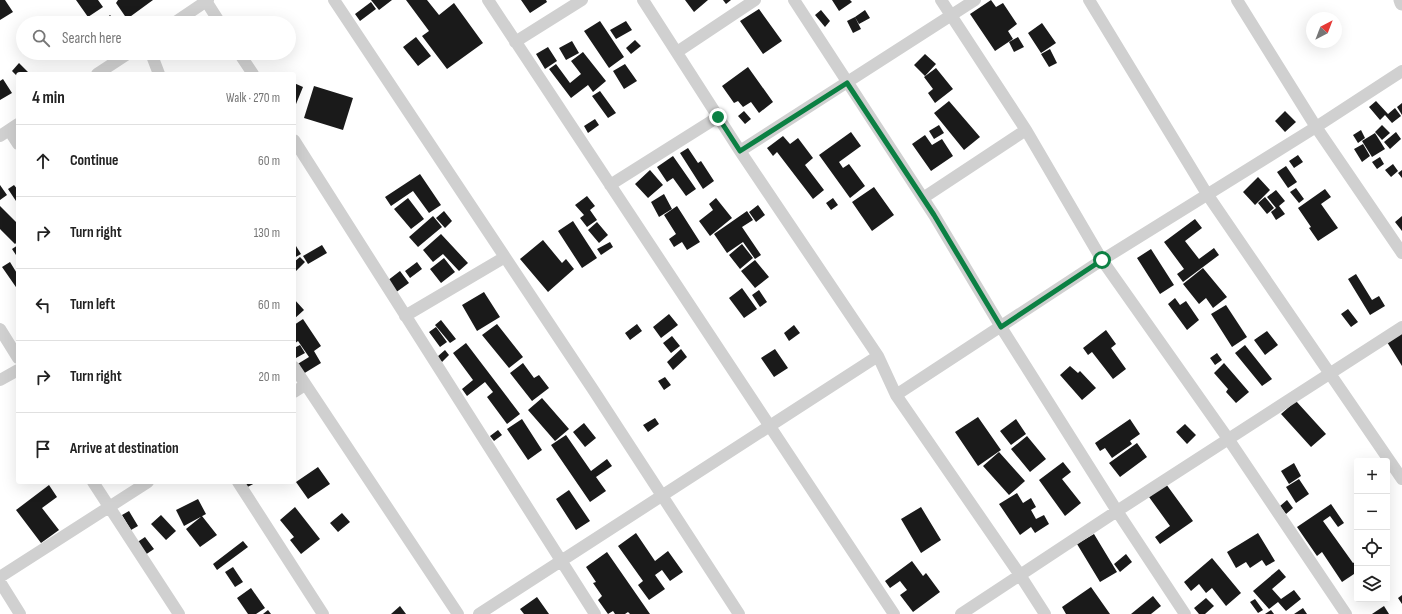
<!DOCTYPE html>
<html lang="en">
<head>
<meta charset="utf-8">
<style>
  body { margin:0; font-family:"Sofia Sans Condensed",sans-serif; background:#f6f6f6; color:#222 }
  .controls { position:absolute; right:12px; bottom:12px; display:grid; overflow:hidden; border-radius:4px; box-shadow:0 4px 16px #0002 }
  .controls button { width:36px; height:36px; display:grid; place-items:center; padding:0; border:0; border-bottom:1px solid #e0e0e0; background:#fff; color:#222; font:20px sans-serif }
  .compass { position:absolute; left:1306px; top:12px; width:36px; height:36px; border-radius:50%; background:#fff; box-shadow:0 4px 16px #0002; rotate:42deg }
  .stop { position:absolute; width:12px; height:12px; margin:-9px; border:3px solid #0b8043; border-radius:50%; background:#fff }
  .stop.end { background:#0b8043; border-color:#fff; box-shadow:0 1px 4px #0008 }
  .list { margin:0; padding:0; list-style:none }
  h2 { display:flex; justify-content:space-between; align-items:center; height:52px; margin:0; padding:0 16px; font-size:17px }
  h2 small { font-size:13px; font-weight:400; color:#767676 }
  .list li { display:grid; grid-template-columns:26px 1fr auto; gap:12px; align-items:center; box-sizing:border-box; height:72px; padding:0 16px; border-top:1px solid #e0e0e0 }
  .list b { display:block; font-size:15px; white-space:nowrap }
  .list em { font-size:13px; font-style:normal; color:#767676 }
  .icon { flex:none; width:22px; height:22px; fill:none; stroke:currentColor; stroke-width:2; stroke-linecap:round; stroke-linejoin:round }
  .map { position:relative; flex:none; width:1402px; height:614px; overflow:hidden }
  .search { position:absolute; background:#fff; box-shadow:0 4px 16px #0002; left:16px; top:16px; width:280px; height:44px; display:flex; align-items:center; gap:10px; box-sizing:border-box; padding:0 14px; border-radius:22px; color:#767676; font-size:15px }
  .panel { position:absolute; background:#fff; box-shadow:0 4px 16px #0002; left:16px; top:72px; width:280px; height:412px; border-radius:4px }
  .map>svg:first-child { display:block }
  .building { fill:#1a1a1a }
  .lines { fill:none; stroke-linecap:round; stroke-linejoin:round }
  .minor { stroke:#d0d0d0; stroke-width:12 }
  .tertiary { stroke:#d0d0d0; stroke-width:15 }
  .route { stroke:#0b8043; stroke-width:5 }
</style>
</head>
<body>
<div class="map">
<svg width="1402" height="614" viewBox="0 0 1402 614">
  <rect width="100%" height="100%" fill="#fff"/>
  <path class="building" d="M 0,0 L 5,0 L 13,12 L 0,20 Z
    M 76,0 L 98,0 L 103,7 L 88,17 Z
    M 118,0 L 153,0 L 127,19 L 116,3 Z
    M 371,0 L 392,0 L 379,10 Z
    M 406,0 L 427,0 L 439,15 L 454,3 L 483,43 L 447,69 L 422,36 L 429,31 Z
    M 521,0 L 546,0 L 547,2 L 530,13 Z
    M 685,0 L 708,0 L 694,12 Z
    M 723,0 L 731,0 L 726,4 Z
    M 832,0 L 850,0 L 852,2 L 839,11 Z
    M 991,0 L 996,7 L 1003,3 L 1017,24 L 1008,31 L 1013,39 L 995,51 L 970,14 Z
    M 371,2 L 376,9 L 360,21 L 355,14 Z
    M 759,9 L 782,41 L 763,54 L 740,21 Z
    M 821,10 L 830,21 L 825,27 L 815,15 Z
    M 865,10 L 870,18 L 859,24 L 855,17 Z
    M 110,15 L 117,22 L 103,23 L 102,22 Z
    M 855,17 L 861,29 L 853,33 L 847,21 Z
    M 600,21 L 624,57 L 609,68 L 584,31 Z
    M 626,21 L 632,30 L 616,39 L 610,30 Z
    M 1042,23 L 1056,43 L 1041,53 L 1028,33 Z
    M 416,37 L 431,56 L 418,66 L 403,47 Z
    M 1018,37 L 1024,47 L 1014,52 L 1009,42 Z
    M 635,40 L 641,46 L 631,54 L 626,48 Z
    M 572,41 L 579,53 L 566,60 L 559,48 Z
    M 548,47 L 557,61 L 545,69 L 536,54 Z
    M 1050,49 L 1057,63 L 1049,67 L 1041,54 Z
    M 583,52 L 606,81 L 593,92 L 588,85 L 571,98 L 549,69 L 556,64 L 570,83 L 581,74 L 571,61 Z
    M 925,54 L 936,64 L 925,76 L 914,65 Z
    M 19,63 L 28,72 L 27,74 L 18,74 L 18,77 L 12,71 Z
    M 625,64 L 637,81 L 624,89 L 613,71 Z
    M 748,67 L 773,102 L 759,113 L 751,102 L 743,107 L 738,101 L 734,103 L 722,86 Z
    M 936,68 L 953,89 L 935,103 L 928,93 L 933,89 L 924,77 Z
    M 3,79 L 12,93 L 0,100 L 0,81 Z
    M 294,83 L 303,87 L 294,109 Z
    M 314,86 L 353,98 L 343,130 L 304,118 Z
    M 600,91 L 616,113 L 608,118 L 592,96 Z
    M 949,101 L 980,137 L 964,150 L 934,113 Z
    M 1376,101 L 1388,114 L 1395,108 L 1401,116 L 1392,123 L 1385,115 L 1380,120 L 1369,107 Z
    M 1402,103 L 1402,115 L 1397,107 Z
    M 744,111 L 751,119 L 745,124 L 738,116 Z
    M 1285,111 L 1296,122 L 1285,132 L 1275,121 Z
    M 595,119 L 599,125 L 588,133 L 584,126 Z
    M 939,125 L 944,133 L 934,139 L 929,131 Z
    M 1382,125 L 1390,133 L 1382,140 L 1375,132 Z
    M 1361,130 L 1365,138 L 1358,143 L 1353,135 Z
    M 851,132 L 861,146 L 839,162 L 843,168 L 849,164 L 865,186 L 850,198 L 819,155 Z
    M 1396,132 L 1401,139 L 1390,149 L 1384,142 Z
    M 1375,133 L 1385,149 L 1372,157 L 1362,141 Z
    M 925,135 L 932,145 L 942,139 L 953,156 L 931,171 L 912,144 Z
    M 783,136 L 790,144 L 798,138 L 813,158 L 805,165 L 824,190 L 813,199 L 777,152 L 773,156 L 767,148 Z
    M 1363,144 L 1370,156 L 1362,162 L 1354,149 Z
    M 688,148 L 698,163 L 701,161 L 714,181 L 703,189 L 680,153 Z
    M 1298,155 L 1303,162 L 1294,168 L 1289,161 Z
    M 673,156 L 696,189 L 686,196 L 673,178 L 667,182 L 657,167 Z
    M 1380,157 L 1384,164 L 1377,169 L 1372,162 Z
    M 1393,164 L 1398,171 L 1391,177 L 1385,170 Z
    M 1286,166 L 1297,182 L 1288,188 L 1277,172 Z
    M 650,170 L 663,185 L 648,198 L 635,184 Z
    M 1402,170 L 1402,178 L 1398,173 Z
    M 420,174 L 441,205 L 429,213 L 413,191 L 391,206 L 385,197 Z
    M 1258,177 L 1270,190 L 1255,205 L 1243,192 Z
    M 0,185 L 7,195 L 0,200 Z
    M 14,185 L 18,190 L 18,204 L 8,189 Z
    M 874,187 L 894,215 L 872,231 L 852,202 Z
    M 1296,188 L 1304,199 L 1299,203 L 1290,192 Z
    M 1325,189 L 1331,197 L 1321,204 L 1338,228 L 1318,241 L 1309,228 L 1311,227 L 1298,208 Z
    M 1276,190 L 1285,201 L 1279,206 L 1285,214 L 1276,220 L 1271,212 L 1276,208 L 1267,197 Z
    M 664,194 L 672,209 L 659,217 L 651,202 Z
    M 587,196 L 595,206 L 590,210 L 597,220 L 587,227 L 580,218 L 584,215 L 575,205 Z
    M 1265,197 L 1274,208 L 1267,214 L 1258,203 Z
    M 408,198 L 424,219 L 411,229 L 394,209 Z
    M 716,198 L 732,218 L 710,236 L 699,221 L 713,210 L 709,204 Z
    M 833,198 L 838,205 L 831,210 L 826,203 Z
    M 758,205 L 765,215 L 756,222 L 749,212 Z
    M 0,206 L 18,224 L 18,241 L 15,244 L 0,229 Z
    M 677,206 L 700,242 L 687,250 L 682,242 L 674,247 L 669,239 L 676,234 L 664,215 Z
    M 444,211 L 452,221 L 445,228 L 436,218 Z
    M 747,211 L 753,220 L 742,227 L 761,255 L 755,259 L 743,242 L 727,253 L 714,234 Z
    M 433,216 L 442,227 L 418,247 L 409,237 Z
    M 1402,216 L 1402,231 L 1395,222 Z
    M 1195,219 L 1202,228 L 1185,241 L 1199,259 L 1214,248 L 1219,255 L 1183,282 L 1177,274 L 1184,269 L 1164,242 Z
    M 573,221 L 597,258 L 582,268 L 558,231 Z
    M 597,222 L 608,235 L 599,243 L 588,230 Z
    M 441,234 L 468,263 L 459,271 L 443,254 L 433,262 L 423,250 Z
    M 543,240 L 562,263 L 566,259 L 574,269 L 548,292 L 520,259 Z
    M 610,242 L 613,247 L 601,255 L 597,249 Z
    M 742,244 L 753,258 L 740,269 L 729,255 Z
    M 18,245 L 18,258 L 12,249 Z
    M 322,245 L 327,253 L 308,264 L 303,256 Z
    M 296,246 L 301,254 L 294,258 L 294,247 Z
    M 1151,249 L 1174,285 L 1160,294 L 1137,258 Z
    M 300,257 L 305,262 L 295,272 L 294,262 Z
    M 444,258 L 455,272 L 441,283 L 430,269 Z
    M 755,260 L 769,277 L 755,288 L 741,271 Z
    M 10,262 L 18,275 L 18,290 L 2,267 Z
    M 417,262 L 422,269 L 410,278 L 405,271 Z
    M 1203,268 L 1227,297 L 1213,308 L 1206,298 L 1199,304 L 1183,284 Z
    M 400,271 L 409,283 L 395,293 L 387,281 Z
    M 1356,274 L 1372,300 L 1379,296 L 1385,306 L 1370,315 L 1348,279 Z
    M 742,288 L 757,309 L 744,318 L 729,298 Z
    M 759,290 L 767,302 L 760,307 L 752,295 Z
    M 484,292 L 500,317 L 477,331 L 462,305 Z
    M 1175,298 L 1180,305 L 1186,301 L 1199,320 L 1187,330 L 1168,304 Z
    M 294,299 L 304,310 L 294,319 Z
    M 1226,305 L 1247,337 L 1232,347 L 1211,314 Z
    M 1348,309 L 1358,322 L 1351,327 L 1341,314 Z
    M 669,314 L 678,325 L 661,338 L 653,327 Z
    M 303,319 L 321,346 L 314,351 L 321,363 L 303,374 L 296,365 L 309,357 L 298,341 L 294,344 L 294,325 Z
    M 441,320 L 456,339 L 450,343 L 435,325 Z
    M 497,324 L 523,357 L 509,368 L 482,335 Z
    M 637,324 L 642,331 L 630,340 L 625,333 Z
    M 794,325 L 800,333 L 789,341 L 784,333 Z
    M 436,327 L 447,342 L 440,347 L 429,332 Z
    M 1106,330 L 1116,344 L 1111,348 L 1126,369 L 1113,379 L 1092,352 L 1088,355 L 1083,348 Z
    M 1267,331 L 1278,345 L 1265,355 L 1254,340 Z
    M 1402,333 L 1402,366 L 1387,342 Z
    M 672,336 L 680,346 L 671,353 L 663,343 Z
    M 466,343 L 520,414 L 507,424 L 487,397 L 493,392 L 485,382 L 467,396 L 462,389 L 473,380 L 453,353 Z
    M 300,345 L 305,353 L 296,358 L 294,348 Z
    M 1245,345 L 1272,379 L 1262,386 L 1235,353 Z
    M 681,349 L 687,357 L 673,370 L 667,362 Z
    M 775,349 L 788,368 L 774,377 L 761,358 Z
    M 445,350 L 449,355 L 442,362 L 437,357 Z
    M 1217,353 L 1222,360 L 1215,365 L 1210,358 Z
    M 523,363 L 534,378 L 539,375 L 549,388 L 532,401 L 510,373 Z
    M 1224,363 L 1249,392 L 1236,403 L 1226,392 L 1228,389 L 1214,373 Z
    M 1070,366 L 1078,373 L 1080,371 L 1096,388 L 1082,400 L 1060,375 Z
    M 665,377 L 671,385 L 664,390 L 658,381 Z
    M 542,398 L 569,429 L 555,441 L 528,410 Z
    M 1296,401 L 1326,434 L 1311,447 L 1281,414 Z
    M 978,417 L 1001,450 L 978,466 L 955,432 Z
    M 655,418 L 659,424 L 648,432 L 643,425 Z
    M 522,419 L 542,450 L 528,460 L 507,429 Z
    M 1016,419 L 1026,434 L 1011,445 L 1000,431 Z
    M 1130,419 L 1140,434 L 1130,441 L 1132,444 L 1112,458 L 1105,448 L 1100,451 L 1095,443 Z
    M 584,423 L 596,438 L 585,447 L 573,432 Z
    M 1185,424 L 1196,435 L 1187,444 L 1176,432 Z
    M 498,430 L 502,435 L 494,441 L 490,436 Z
    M 566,435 L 591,471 L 607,459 L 612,466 L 596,477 L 606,491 L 590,502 L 551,445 Z
    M 1027,436 L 1046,459 L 1030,472 L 1011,449 Z
    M 1137,443 L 1147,457 L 1120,477 L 1109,463 Z
    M 999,452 L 1025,481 L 1009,495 L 983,466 Z
    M 1063,462 L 1071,472 L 1062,479 L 1081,503 L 1065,516 L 1039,480 Z
    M 1294,463 L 1301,476 L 1289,484 L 1281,471 Z
    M 318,467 L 330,484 L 308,499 L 296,482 Z
    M 1299,479 L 1309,494 L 1296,503 L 1286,487 Z
    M 237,482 L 257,482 L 242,490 Z
    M 1166,484 L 1193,521 L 1160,544 L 1155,537 L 1170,526 L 1149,497 Z
    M 49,485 L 57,497 L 42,508 L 59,530 L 41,543 L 16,510 Z
    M 569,490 L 590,521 L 576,530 L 556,499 Z
    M 1017,493 L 1023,503 L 1031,498 L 1036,507 L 1031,510 L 1036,519 L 1044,515 L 1049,524 L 1035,533 L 1031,527 L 1020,535 L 999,504 Z
    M 198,499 L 206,514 L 184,526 L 176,510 Z
    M 1287,500 L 1293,508 L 1286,514 L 1280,506 Z
    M 1331,504 L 1344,523 L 1338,527 L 1330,516 L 1323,521 L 1353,563 L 1357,561 L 1357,572 L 1342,582 L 1322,552 L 1317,556 L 1297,527 Z
    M 295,507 L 320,539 L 301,554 L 290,540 L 294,537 L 280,520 Z
    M 921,507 L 941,540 L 921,553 L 901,519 Z
    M 129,511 L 138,526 L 131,530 L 122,515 Z
    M 342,513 L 350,522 L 338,532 L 330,523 Z
    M 161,515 L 176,531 L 166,540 L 151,524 Z
    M 202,516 L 217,535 L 200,547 L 186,529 Z
    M 636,533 L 655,561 L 668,551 L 683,572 L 670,581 L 662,570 L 655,575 L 665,589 L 649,600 L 638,585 L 643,581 L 618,546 Z
    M 1258,533 L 1275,561 L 1266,566 L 1262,560 L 1250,568 L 1246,562 L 1236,568 L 1227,552 Z
    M 1094,534 L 1117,572 L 1100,582 L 1077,544 Z
    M 145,537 L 154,549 L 145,555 L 136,543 Z
    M 243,541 L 248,547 L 217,570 L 213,564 Z
    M 607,552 L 650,614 L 630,614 L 628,612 L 625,614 L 615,614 L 613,611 L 608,614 L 598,600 L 602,596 L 593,583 L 596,582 L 586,567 Z
    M 1126,554 L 1132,562 L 1120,572 L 1114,564 Z
    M 1212,558 L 1241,593 L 1226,606 L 1212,588 L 1206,593 L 1199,584 L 1191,591 L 1184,582 Z
    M 912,561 L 923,576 L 926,573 L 940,592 L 913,612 L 900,595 L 907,590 L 900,581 L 890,588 L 885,581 Z
    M 233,567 L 243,582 L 235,587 L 225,572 Z
    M 1279,569 L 1286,577 L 1272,589 L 1281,599 L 1294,590 L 1301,599 L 1286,611 L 1278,602 L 1269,609 L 1253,591 Z
    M 1091,587 L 1110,614 L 1066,614 L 1062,607 Z
    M 251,588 L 265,608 L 256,614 L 248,614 L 237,598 Z
    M 1402,595 L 1402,604 L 1398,598 Z
    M 1153,596 L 1161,606 L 1151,614 L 1131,614 Z
    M 537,597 L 549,614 L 524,614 L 520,609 Z
    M 1206,598 L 1214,606 L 1205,614 L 1199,614 L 1194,608 Z
    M 1255,599 L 1263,610 L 1258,613 L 1250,602 Z
    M 400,606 L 406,614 L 391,614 Z
    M 1384,606 L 1389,614 L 1372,614 Z
    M 1303,608 L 1307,614 L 1294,614 Z
    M 268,610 L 271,614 L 263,614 Z
    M 1271,610 L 1274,614 L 1265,614 Z"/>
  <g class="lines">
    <path class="minor" d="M 334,0 L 594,391 L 739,614
      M 488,0 L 894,614
      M 643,0 L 740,151 L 878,356 L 896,395 L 1020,575 L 1045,614
      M 794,0 L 934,215 L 1001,327 L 1117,511 L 1185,614
      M 941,0 L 1026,130 L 1102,260 L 1229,440 L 1346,614
      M 1089,0 L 1207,194 L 1402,479
      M 1237,0 L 1316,127 L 1402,253
      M 206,1 L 220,23
      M 174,23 L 208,0
      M 515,42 L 582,0
      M 677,52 L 755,0
      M 151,53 L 159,74
      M 239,53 L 253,74
      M 97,74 L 129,53
      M 9,130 L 18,144
      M 0,136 L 18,124
      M 294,140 L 595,614
      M 740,151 L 975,0
      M 610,185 L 718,117
      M 923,198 L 1026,130
      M 405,316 L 505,257
      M 0,329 L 18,358
      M 294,367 L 458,614
      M 0,380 L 18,370
      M 294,392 L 305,385
      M 896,395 L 1102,260 L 1316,127 L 1402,71
      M 93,482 L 179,614
      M 238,482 L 323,614
      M 0,577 L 148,482
      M 0,582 L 20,614
      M 479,614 L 878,356
      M 961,614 L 1117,511 L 1402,327"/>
    <path class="tertiary" d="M 1401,0 L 1402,3"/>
  </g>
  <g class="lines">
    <path class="route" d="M 718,117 L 740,151 L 847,83 L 934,215 L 1001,327 L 1102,260"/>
  </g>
</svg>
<div class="controls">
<button>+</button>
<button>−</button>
<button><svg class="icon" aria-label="locate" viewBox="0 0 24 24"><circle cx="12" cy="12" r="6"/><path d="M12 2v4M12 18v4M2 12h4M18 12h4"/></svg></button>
<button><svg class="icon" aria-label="layers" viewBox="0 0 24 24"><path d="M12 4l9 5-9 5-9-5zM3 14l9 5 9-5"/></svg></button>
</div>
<svg class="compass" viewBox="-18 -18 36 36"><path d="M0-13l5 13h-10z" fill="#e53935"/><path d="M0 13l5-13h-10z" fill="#767676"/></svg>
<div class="stop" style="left:1102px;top:260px"></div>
<div class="stop end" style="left:718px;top:117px"></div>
<div class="search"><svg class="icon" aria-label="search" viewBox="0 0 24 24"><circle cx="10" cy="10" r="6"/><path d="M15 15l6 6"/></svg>Search here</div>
<section class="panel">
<h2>4 min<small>Walk · 270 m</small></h2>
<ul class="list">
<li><svg class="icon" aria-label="ahead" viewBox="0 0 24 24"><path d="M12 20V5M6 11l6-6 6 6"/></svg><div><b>Continue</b></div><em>60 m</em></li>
<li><svg class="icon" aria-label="right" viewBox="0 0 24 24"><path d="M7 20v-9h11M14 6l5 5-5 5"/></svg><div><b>Turn right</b></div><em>130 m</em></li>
<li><svg class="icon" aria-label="left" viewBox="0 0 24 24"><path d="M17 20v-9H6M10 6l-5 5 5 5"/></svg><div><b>Turn left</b></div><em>60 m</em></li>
<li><svg class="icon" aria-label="right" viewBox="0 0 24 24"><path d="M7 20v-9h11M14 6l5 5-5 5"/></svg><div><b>Turn right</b></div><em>20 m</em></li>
<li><svg class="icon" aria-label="arrive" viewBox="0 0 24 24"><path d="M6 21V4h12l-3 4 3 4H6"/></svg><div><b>Arrive at destination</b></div></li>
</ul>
</section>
</div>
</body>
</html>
